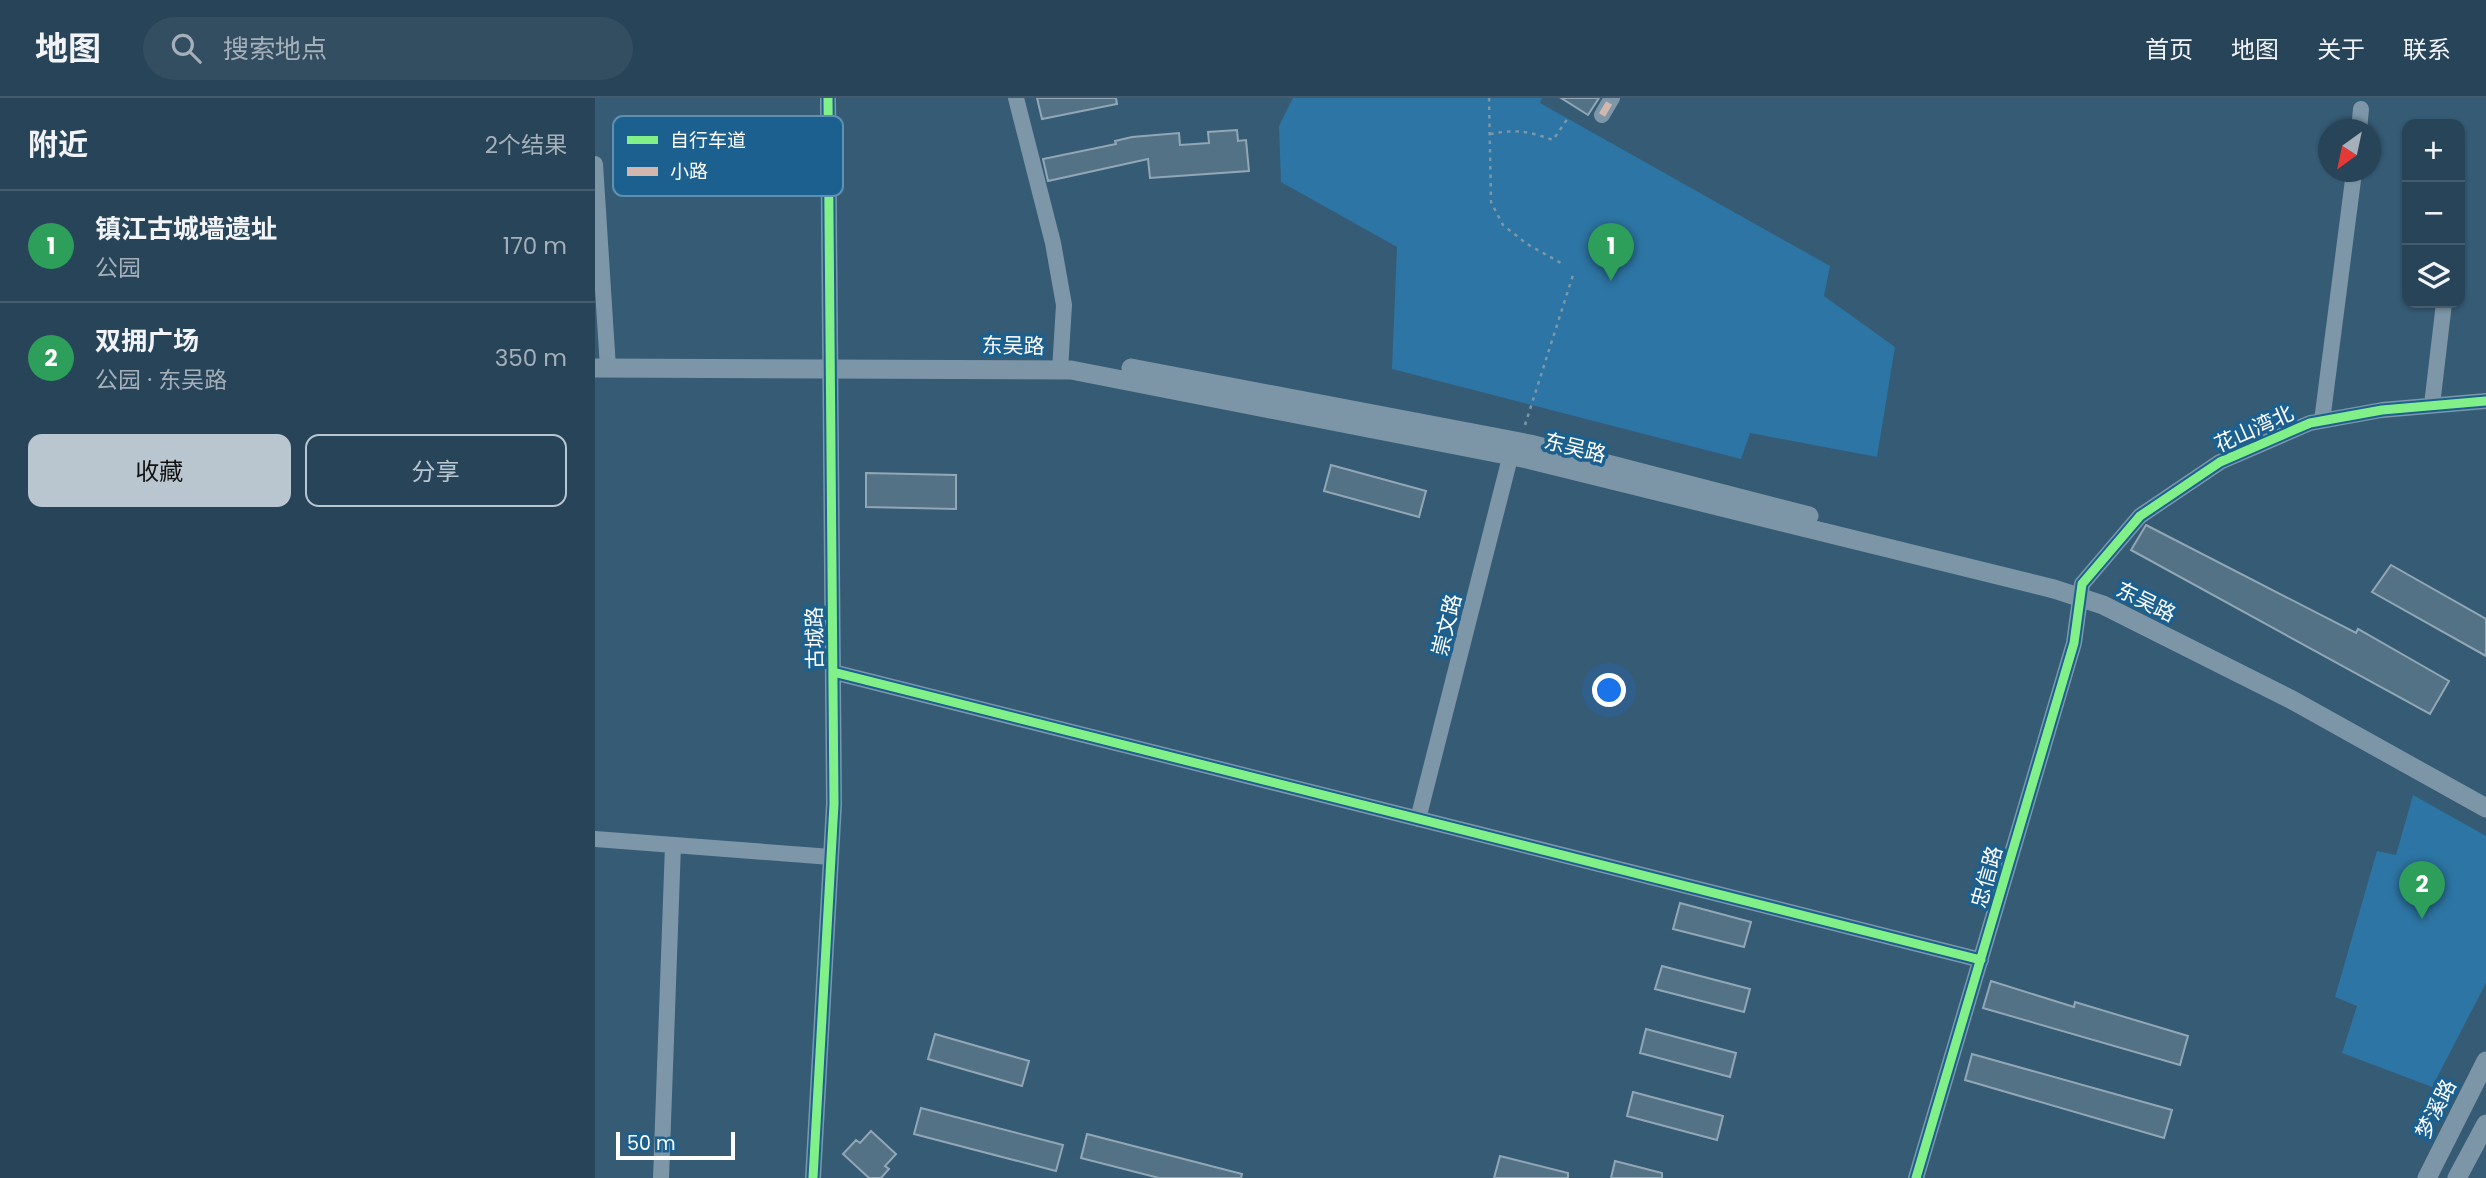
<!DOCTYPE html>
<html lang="zh">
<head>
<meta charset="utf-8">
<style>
  body { margin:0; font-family:Poppins,"Noto Sans SC",sans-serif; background:#344e61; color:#f1f3f6 }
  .controls { position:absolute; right:21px; top:21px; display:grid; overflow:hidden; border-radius:14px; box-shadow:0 2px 5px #0004 }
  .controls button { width:63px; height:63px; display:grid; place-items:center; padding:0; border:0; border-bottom:2px solid #445c6e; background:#284458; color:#f1f3f6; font:35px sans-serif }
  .compass { position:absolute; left:1723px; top:21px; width:63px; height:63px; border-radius:50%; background:#284458; box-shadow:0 2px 5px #0004; rotate:213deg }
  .scale { position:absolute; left:21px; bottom:18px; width:119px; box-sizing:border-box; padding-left:7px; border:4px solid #fff; border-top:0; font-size:19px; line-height:24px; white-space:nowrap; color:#fff; -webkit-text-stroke:5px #1c608f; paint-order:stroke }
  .you { position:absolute; left:1015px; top:593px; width:24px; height:24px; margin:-18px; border:5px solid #fff; border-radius:50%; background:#1a73e8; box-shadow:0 0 0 10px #1a73e833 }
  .badge { display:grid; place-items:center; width:46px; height:46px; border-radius:50%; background:#b9c6cf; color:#fff; font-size:23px; font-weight:700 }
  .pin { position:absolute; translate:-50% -58px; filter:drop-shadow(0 2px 4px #0008) }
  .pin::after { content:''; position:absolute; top:37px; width:24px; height:21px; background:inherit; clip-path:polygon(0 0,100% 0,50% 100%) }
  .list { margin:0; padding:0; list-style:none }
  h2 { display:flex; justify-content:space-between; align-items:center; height:91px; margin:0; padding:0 28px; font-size:30px }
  h2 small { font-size:23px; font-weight:400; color:#a5b0ba }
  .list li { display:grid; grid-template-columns:46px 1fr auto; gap:21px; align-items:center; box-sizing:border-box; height:112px; padding:0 28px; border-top:2px solid #445c6e }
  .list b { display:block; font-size:26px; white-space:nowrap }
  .list p { margin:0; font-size:23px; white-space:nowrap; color:#a5b0ba }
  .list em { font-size:23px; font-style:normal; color:#a5b0ba }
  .actions { display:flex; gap:14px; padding:21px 28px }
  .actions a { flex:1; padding:16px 0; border:2px solid #b9c6cf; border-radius:14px; text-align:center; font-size:24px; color:#b9c6cf }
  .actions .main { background:#b9c6cf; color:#111 }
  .icon { flex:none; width:38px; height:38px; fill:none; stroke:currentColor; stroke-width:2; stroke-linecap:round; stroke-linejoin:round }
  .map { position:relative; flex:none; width:1891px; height:1080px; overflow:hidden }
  header { display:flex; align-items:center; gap:42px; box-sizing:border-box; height:98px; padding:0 35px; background:#284458; border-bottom:2px solid #445c6e }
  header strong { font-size:33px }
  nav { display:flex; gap:38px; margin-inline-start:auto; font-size:24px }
  .search { width:490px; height:63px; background:#344e61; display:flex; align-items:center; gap:18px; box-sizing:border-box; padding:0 24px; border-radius:38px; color:#a5b0ba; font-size:26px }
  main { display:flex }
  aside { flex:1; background:#284458 }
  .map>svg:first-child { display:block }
  .green { fill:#2d75a4 }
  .building { fill:#547286; stroke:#92a7b6; stroke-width:2 }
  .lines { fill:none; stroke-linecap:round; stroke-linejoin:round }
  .path { stroke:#7d97a8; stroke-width:2.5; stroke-dasharray:3.5 5; stroke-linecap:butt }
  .minor { stroke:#7d97a8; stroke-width:16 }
  .major { stroke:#7d96a7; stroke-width:19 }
  .quiet { stroke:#d1b7ad; stroke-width:7; stroke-dasharray:14 7; stroke-linecap:butt }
  .cycleway-casing { stroke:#1c608f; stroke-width:13 }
  .cycleway { stroke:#82f089; stroke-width:9 }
  .labels { text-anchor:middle; stroke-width:7; stroke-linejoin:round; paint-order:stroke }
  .street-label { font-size:21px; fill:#fff; stroke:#1c608f }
  .key { fill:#1c608f; stroke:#6090b1; stroke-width:2 }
  .key-label { font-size:19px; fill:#fff }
</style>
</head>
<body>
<header>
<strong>地图</strong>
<div class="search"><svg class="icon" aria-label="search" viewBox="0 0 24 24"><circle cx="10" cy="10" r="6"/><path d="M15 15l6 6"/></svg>搜索地点</div>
<nav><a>首页</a><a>地图</a><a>关于</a><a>联系</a></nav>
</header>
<main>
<aside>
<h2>附近<small>2个结果</small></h2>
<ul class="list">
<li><span class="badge" style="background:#2e9e5b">1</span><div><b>镇江古城墙遗址</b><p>公园</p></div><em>170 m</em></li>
<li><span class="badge" style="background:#2e9e5b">2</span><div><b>双拥广场</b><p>公园 · 东吴路</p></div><em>350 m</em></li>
</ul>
<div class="actions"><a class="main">收藏</a><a>分享</a></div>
</aside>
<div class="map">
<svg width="1891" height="1080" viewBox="0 0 1891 1080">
  <rect width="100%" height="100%" fill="#365b75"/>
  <path class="green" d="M 698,0 L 947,0 L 945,5 L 1235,168 L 1229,198 L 1300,249 L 1282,359 L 1155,335 L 1146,361 L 797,271 L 802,149 L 686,84 L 684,28 Z
    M 1818,697 L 1891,738 L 1891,885 L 1837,989 L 1747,955 L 1762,908 L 1740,899 L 1782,753 L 1801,757 Z"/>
  <path class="building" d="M 442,0 L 521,0 L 522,6 L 447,21 Z
    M 966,0 L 1004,0 L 993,17 Z
    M 642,32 L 643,43 L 651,42 L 654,73 L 555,80 L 553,61 L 453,83 L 448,61 L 521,46 L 520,43 L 537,39 L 584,35 L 585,47 L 614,45 L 613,34 Z
    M 736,367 L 831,393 L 824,419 L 729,393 Z
    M 271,375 L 361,377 L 361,411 L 271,409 Z
    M 1551,427 L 1761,535 L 1763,531 L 1854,583 L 1835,616 L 1536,452 Z
    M 1796,467 L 1891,521 L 1891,558 L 1777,494 Z
    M 1085,805 L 1156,824 L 1149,849 L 1078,831 Z
    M 1067,868 L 1155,891 L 1149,914 L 1060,891 Z
    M 1396,883 L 1479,909 L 1480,904 L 1593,938 L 1585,967 L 1388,910 Z
    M 1051,931 L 1141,955 L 1135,979 L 1045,955 Z
    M 340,936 L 434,963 L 427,988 L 333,961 Z
    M 1377,956 L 1577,1012 L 1569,1040 L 1370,982 Z
    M 1038,994 L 1128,1018 L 1122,1042 L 1032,1018 Z
    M 326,1010 L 468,1047 L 461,1073 L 319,1036 Z
    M 276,1033 L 301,1056 L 290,1068 L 294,1071 L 286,1080 L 274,1080 L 248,1056 L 261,1042 L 265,1045 Z
    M 492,1036 L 647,1076 L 646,1080 L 564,1080 L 486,1060 Z
    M 905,1058 L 973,1075 L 973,1080 L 899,1080 Z
    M 1020,1063 L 1067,1075 L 1067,1080 L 1016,1080 Z"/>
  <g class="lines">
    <path class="path" d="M 894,0 L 896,104 L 908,127 L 932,146 L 966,165
      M 895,36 C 922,31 933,33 958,42 L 973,20
      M 930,327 L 979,174"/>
    <path class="minor" d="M 421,0 L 458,145 L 469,207 L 465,272
      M 1007,17 L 1017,0
      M 1764,32 L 1766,11
      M 0,66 L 13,270
      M 1837,307 L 1849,205
      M 1727,323 L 1759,74
      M 238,574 L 1386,862
      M 823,721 L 918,348
      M 0,741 L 236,759
      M 66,1080 L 78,747
      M 218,1080 L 239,706 L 233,0
      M 1321,1080 L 1479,545 L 1487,486 L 1545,418 L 1625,364 L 1715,325 L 1787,312 L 1891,303"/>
    <path class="major" d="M 0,270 L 476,272 L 932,361 L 1459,491 L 1508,507 L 1699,603 L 1891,710
      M 536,270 L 935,346 L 1214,418
      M 1832,1080 L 1891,963
      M 1862,1080 L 1891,1026"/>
    <path class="quiet" d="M 1007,17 L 1017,0"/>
    <defs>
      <path id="cycleway" d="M 238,574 L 1386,862
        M 218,1080 L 239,706 L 233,0
        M 1321,1080 L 1479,545 L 1487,486 L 1545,418 L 1625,364 L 1715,325 L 1787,312 L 1891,303"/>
    </defs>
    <use href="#cycleway" class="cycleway-casing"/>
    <use href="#cycleway" class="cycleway"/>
  </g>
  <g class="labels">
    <g class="street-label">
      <text transform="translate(418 248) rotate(1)" y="7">东吴路</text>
      <text transform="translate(1659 331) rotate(-24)" y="7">花山湾北</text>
      <text transform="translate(980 350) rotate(14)" y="7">东吴路</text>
      <text transform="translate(1551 504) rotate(26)" y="7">东吴路</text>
      <text transform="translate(852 527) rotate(-76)" y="7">崇文路</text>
      <text transform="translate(220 540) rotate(-91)" y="7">古城路</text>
      <text transform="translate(1392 779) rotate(-74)" y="7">忠信路</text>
      <text transform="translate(1841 1011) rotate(-63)" y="7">梦溪路</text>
    </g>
  </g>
  <rect x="18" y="18" width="230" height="80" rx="10" class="key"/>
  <rect x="32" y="38" width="31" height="8" fill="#82f089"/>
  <rect x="32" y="69" width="31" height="9" fill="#d1b7ad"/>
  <g class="key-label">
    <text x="75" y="49">自行车道</text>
    <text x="75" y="80">小路</text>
  </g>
</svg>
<div class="controls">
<button>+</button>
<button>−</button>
<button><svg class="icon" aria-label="layers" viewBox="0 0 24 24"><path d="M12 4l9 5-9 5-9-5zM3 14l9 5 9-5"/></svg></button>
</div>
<svg class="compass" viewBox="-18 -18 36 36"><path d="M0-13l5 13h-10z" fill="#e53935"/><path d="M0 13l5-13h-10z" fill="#a5b0ba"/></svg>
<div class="scale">50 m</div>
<div class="you"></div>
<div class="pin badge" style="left:1016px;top:183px;background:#2e9e5b">1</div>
<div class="pin badge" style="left:1827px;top:821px;background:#2e9e5b">2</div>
</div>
</main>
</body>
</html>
